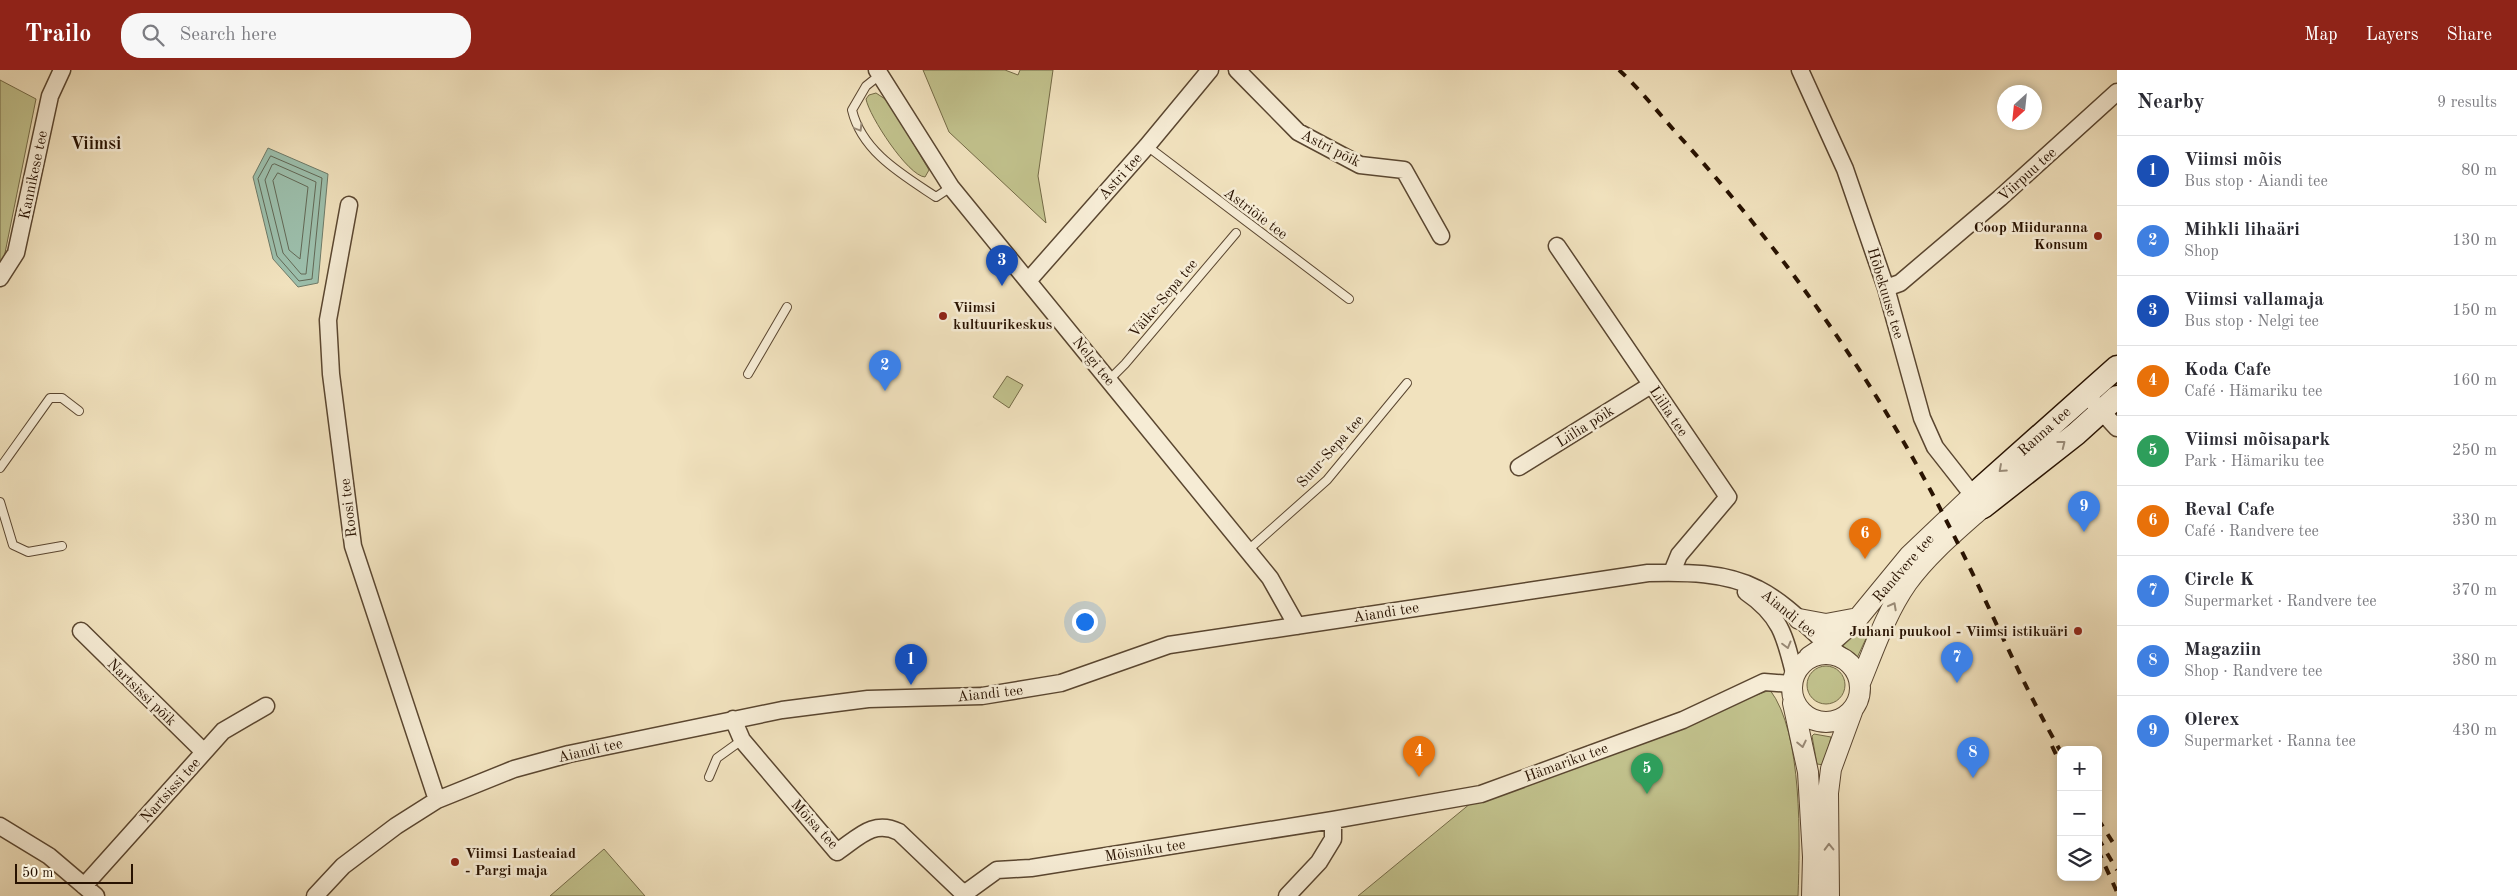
<!DOCTYPE html>
<html lang="en">
<head>
<meta charset="utf-8">
<style>
  body { margin:0; font-family:"Old Standard TT",serif; background:#f7f7f7; color:#2b2b33 }
  .controls { position:absolute; right:15px; bottom:15px; display:grid; overflow:hidden; border-radius:10px; box-shadow:0 2px 8px #0003 }
  .controls button { width:45px; height:45px; display:grid; place-items:center; padding:0; border:0; border-bottom:1px solid #e1e1e2; background:#fff; color:#2b2b33; font:25px sans-serif }
  .compass { position:absolute; left:1997px; top:15px; width:45px; height:45px; border-radius:50%; background:#fff; box-shadow:0 2px 8px #0003; rotate:207deg }
  .scale { position:absolute; left:15px; bottom:12px; width:118px; box-sizing:border-box; padding-left:5px; border:2px solid #281201; border-top:0; font-size:14px; line-height:18px; white-space:nowrap; color:#281201; -webkit-text-stroke:4px #f6ecd5; paint-order:stroke }
  .you { position:absolute; left:1084px; top:551px; width:18px; height:18px; margin:-12px; border:4px solid #fff; border-radius:50%; background:#1a73e8; box-shadow:0 0 0 8px #1a73e833 }
  .badge { display:grid; place-items:center; width:32px; height:32px; border-radius:50%; background:#8f2418; color:#fff; font-size:16px; font-weight:700 }
  .pin { position:absolute; translate:-50% -41px; filter:drop-shadow(0 1px 2px #0008) }
  .pin::after { content:''; position:absolute; top:26px; width:18px; height:15px; background:inherit; clip-path:polygon(0 0,100% 0,50% 100%) }
  .list { margin:0; padding:0; list-style:none }
  h2 { display:flex; justify-content:space-between; align-items:center; height:65px; margin:0; padding:0 20px; font-size:21px }
  h2 small { font-size:16px; font-weight:400; color:#7c7c81 }
  .list li { display:grid; grid-template-columns:32px 1fr auto; gap:15px; align-items:center; box-sizing:border-box; height:70px; padding:0 20px; border-top:1px solid #e1e1e2 }
  .list b { display:block; font-size:19px; white-space:nowrap }
  .list p { margin:0; font-size:16px; white-space:nowrap; color:#7c7c81 }
  .list em { font-size:16px; font-style:normal; color:#7c7c81 }
  .icon { flex:none; width:28px; height:28px; fill:none; stroke:currentColor; stroke-width:2; stroke-linecap:round; stroke-linejoin:round }
  .map { position:relative; flex:none; width:2117px; height:826px; overflow:hidden }
  header { display:flex; align-items:center; gap:30px; box-sizing:border-box; height:70px; padding:0 25px; background:#8f2418; color:#fff }
  header strong { font-size:24px }
  nav { display:flex; gap:28px; margin-inline-start:auto; font-size:18px }
  .search { width:350px; height:45px; background:#f7f7f7; display:flex; align-items:center; gap:12px; box-sizing:border-box; padding:0 18px; border-radius:20px; color:#7c7c81; font-size:19px }
  main { display:flex }
  aside { flex:1; background:#fff }
  .map>svg:first-child { display:block }
  .green { fill:#c1c18c; stroke:#746a46 }
  .water { fill:#9cbfac; stroke:#6e7a68 }
  .lines { fill:none; stroke-linecap:round; stroke-linejoin:round }
  .shore { stroke:#626856; stroke-width:1 }
  .service-casing { stroke:#5a4630; stroke-width:10 }
  .minor-casing { stroke:#5a4630; stroke-width:19 }
  .tertiary-casing { stroke:#5a4630; stroke-width:22 }
  .secondary-casing { stroke:#281201; stroke-width:25 }
  .service { stroke:#f6ecd5; stroke-width:8 }
  .minor { stroke:#f6ecd5; stroke-width:16 }
  .tertiary { stroke:#f6ecd5; stroke-width:20 }
  .secondary { stroke:#f6ecd5; stroke-width:22 }
  .rail { stroke:#281201; stroke-width:4; stroke-dasharray:9 9; stroke-linecap:butt }
  .oneway { stroke:#998a76 }
  .poi-dot { fill:#8f2418; stroke:#f6ecd5; stroke-width:2 }
  .labels { text-anchor:middle; stroke-width:5; stroke-linejoin:round; paint-order:stroke }
  .street-label { font-size:15px; fill:#281201; stroke:#f6ecd5 }
  .poi-label { font-size:15px; font-weight:bold; fill:#281201; stroke:#f6ecd5; text-anchor:end }
  .quarter-label { font-size:18px; font-weight:bold; fill:#281201; stroke:#f6ecd5 }
</style>
</head>
<body>
<header>
<strong>Trailo</strong>
<div class="search"><svg class="icon" aria-label="search" viewBox="0 0 24 24"><circle cx="10" cy="10" r="6"/><path d="M15 15l6 6"/></svg>Search here</div>
<nav><a>Map</a><a>Layers</a><a>Share</a></nav>
</header>
<main>
<div class="map">
<svg width="2117" height="826" viewBox="0 0 2117 826">
  <rect width="100%" height="100%" fill="#f1e2be"/>
  <filter id="stains"><feTurbulence type="fractalNoise" baseFrequency=".004" numOctaves="4"/><feColorMatrix values="0 0 0 0 .2 0 0 0 0 .09 0 0 0 0 .02 0 0 0 .5 -.17"/></filter>
  <radialGradient id="worn" r=".72"><stop offset=".6" stop-color="#630" stop-opacity="0"/><stop offset="1" stop-color="#630" stop-opacity=".3"/></radialGradient>
  <path class="green" d="M 923,0 L 1005,0 L 1018,5 L 1020,0 L 1053,0 L 1038,106 L 1046,153 L 949,62 Z
    M 0,10 L 36,29 L 4,188 L 0,192 Z
    M 876,23 L 888,31 L 929,100 L 925,107 C 908,106 869,46 866,29 L 869,25 Z
    M 1007,306 L 1023,315 L 1009,338 L 993,327 Z
    M 1862,558 L 1869,562 L 1857,588 L 1843,576 Z
    M1807 615a19 19 0 1 1 38 0a19 19 0 1 1-38 0Z
    M 1770,620 C 1803,663 1800,772 1798,826 L 1358,826 L 1471,733 Z
    M 1814,664 L 1831,667 L 1824,695 L 1817,694 L 1812,666 Z
    M 604,779 L 645,826 L 550,826 Z"/>
  <path class="water" d="M 268,78 L 328,104 L 318,213 L 298,217 L 273,189 L 253,107 Z"/>
  <g class="lines">
    <path class="shore" d="M 271,86 L 322,108 L 312,209 L 299,211 L 277,186 L 258,109 Z
      M 275,94 L 316,112 L 306,204 L 301,204 L 283,183 L 265,110 L 272,95 Z
      M 278,103 L 308,117 L 300,189 L 289,180 L 273,111 Z"/>
    <defs>
      <path id="service" d="M 881,4 L 866,16 L 852,40 C 862,82 903,105 936,127 L 951,117
        M 1147,76 L 1349,229
        M 748,304 L 787,237
        M 1109,310 L 1125,294 L 1236,163
        M 0,398 L 50,328 L 62,328 L 79,341
        M 0,432 L 13,475 L 28,482 L 62,476
        M 1247,481 L 1327,410 L 1407,313
        M 709,707 L 717,688 L 742,670"/>
      <path id="minor" d="M 877,0 L 951,117 L 1270,508 L 1297,556
        M 1237,0 L 1298,62 L 1360,95 L 1404,100 L 1441,166
        M 1800,0 L 1845,99 L 1886,218 L 1922,348 L 1935,377 L 1979,433
        M 349,135 L 328,250 L 331,304 L 353,476 L 437,730
        M 1557,176 L 1728,427 L 1679,485 L 1672,502
        M 0,208 L 16,183 L 50,26 L 62,0
        M 1028,211 L 1147,76 L 1210,0
        M 1886,218 L 1900,213 L 2000,128 L 2117,22
        M 2094,333 L 2117,358
        M 1519,397 L 1651,315
        M 1746,522 C 1780,545 1785,566 1794,603
        M 81,561 L 204,682
        M 733,649 L 742,670 L 837,782 C 858,768 873,749 899,762 L 964,824 L 997,800 L 1031,798 L 1333,750 L 1481,724 L 1683,650 L 1764,612 L 1791,614
        M 0,756 L 49,786 L 96,826
        M 84,816 L 223,661 L 266,636
        M 315,826 L 343,796 L 396,756 L 437,730 L 514,699 L 569,684 L 782,640 L 868,629 L 982,626 L 1061,613 L 1169,575 L 1648,503 C 1684,502 1726,502 1758,519 C 1790,535 1814,565 1842,587
        M 1287,826 L 1319,792 L 1333,769 L 1333,750"/>
      <path id="tertiary" d="M 1799,549 L 1826,554 L 1858,548
        M1792 618a34 34 0 1 1 68 0a34 34 0 1 1-68 0Z
        M 1809,587 L 1827,575 L 1858,548 L 1909,486 L 1972,426
        M 1860,613 C 1874,579 1886,543 1907,513 C 1928,484 1956,461 1983,437
        M 1793,633 L 1808,702 L 1813,787 L 1812,826
        M 1829,826 L 1828,723 L 1831,699 L 1853,639"/>
      <path id="secondary" d="M 1972,426 L 2117,297
        M 1983,437 L 2076,364 L 2117,327"/>
    </defs>
    <use href="#service" class="service-casing"/>
    <use href="#minor" class="minor-casing"/>
    <use href="#tertiary" class="tertiary-casing"/>
    <use href="#secondary" class="secondary-casing"/>
    <use href="#service" class="service"/>
    <use href="#minor" class="minor"/>
    <use href="#tertiary" class="tertiary"/>
    <use href="#secondary" class="secondary"/>
    <path class="rail" d="M 1619,0 C 1641,20 1660,45 1680,67 C 1784,182 1876,312 1946,450 C 1986,527 2018,607 2061,682
      M 2052,676 L 2061,695
      M 2098,749 L 2117,779
      M 2098,768 L 2117,800
      M 2098,780 L 2117,822"/>
  </g>
  <defs><path id="oneway-chevron" d="M-2-3.5L2.5 0L-2 3.5" fill="none" stroke-width="1.6" stroke-linecap="round" stroke-linejoin="round" transform="scale(1.25)"/></defs>
  <g class="oneway">
    <use href="#oneway-chevron" transform="translate(859 58) rotate(59)"/>
    <use href="#oneway-chevron" transform="translate(2062 374) rotate(-38)"/>
    <use href="#oneway-chevron" transform="translate(2002 399) rotate(138)"/>
    <use href="#oneway-chevron" transform="translate(1893 536) rotate(-62)"/>
    <use href="#oneway-chevron" transform="translate(1787 575) rotate(75)"/>
    <use href="#oneway-chevron" transform="translate(1802 674) rotate(78)"/>
    <use href="#oneway-chevron" transform="translate(1829 777) rotate(-91)"/>
  </g>
  <g class="poi-dot">
    <circle cx="2098" cy="166" r="5"/>
    <circle cx="943" cy="246" r="5"/>
    <circle cx="2078" cy="561" r="5"/>
    <circle cx="455" cy="792" r="5"/>
  </g>
  <g class="labels">
    <g class="street-label">
      <text transform="translate(1331 78) rotate(27)" y="5">Astri põik</text>
      <text transform="translate(2027 104) rotate(-42)" y="5">Viirpuu tee</text>
      <text transform="translate(33 105) rotate(-78)" y="5">Kannikese tee</text>
      <text transform="translate(1120 106) rotate(-48)" y="5">Astri tee</text>
      <text transform="translate(1256 143) rotate(37)" y="5">Astriõie tee</text>
      <text transform="translate(1886 223) rotate(73)" y="5">Hõbekuuse tee</text>
      <text transform="translate(1163 228) rotate(-50)" y="5">Väike-Sepa tee</text>
      <text transform="translate(1094 291) rotate(51)" y="5">Nelgi tee</text>
      <text transform="translate(1669 341) rotate(56)" y="5">Liilia tee</text>
      <text transform="translate(1585 356) rotate(-32)" y="5">Liilia põik</text>
      <text transform="translate(2044 361) rotate(-42)" y="5">Ranna tee</text>
      <text transform="translate(1330 381) rotate(-48)" y="5">Suur-Sepa tee</text>
      <text transform="translate(348 438) rotate(-97)" y="5">Roosi tee</text>
      <text transform="translate(1903 498) rotate(-49)" y="5">Randvere tee</text>
      <text transform="translate(1386 542) rotate(-9)" y="5">Aiandi tee</text>
      <text transform="translate(1789 543) rotate(39)" y="5">Aiandi tee</text>
      <text transform="translate(142 622) rotate(44)" y="5">Nartsissi põik</text>
      <text transform="translate(990 623) rotate(-6)" y="5">Aiandi tee</text>
      <text transform="translate(590 680) rotate(-13)" y="5">Aiandi tee</text>
      <text transform="translate(1566 692) rotate(-20)" y="5">Hämariku tee</text>
      <text transform="translate(170 720) rotate(-48)" y="5">Nartsissi tee</text>
      <text transform="translate(815 754) rotate(47)" y="5">Mõisa tee</text>
      <text transform="translate(1145 780) rotate(-9)" y="5">Mõisniku tee</text>
    </g>
    <g class="poi-label">
      <text x="2088" y="162">Coop Miiduranna<tspan x="2088" dy="17">Konsum</tspan></text>
      <text x="953" y="242" text-anchor="start">Viimsi<tspan x="953" dy="17">kultuurikeskus</tspan></text>
      <text x="2068" y="566">Juhani puukool - Viimsi istikuäri</text>
      <text x="465" y="788" text-anchor="start">Viimsi Lasteaiad<tspan x="465" dy="17">- Pargi maja</tspan></text>
    </g>
    <g class="quarter-label">
      <text x="96" y="79">Viimsi</text>
    </g>
  </g>
  <rect width="100%" height="100%" filter="url(#stains)"/>
  <rect width="100%" height="100%" fill="url(#worn)"/>
</svg>
<div class="controls">
<button>+</button>
<button>−</button>
<button><svg class="icon" aria-label="layers" viewBox="0 0 24 24"><path d="M12 4l9 5-9 5-9-5zM3 14l9 5 9-5"/></svg></button>
</div>
<svg class="compass" viewBox="-18 -18 36 36"><path d="M0-13l5 13h-10z" fill="#e53935"/><path d="M0 13l5-13h-10z" fill="#7c7c81"/></svg>
<div class="scale">50 m</div>
<div class="you"></div>
<div class="pin badge" style="left:911px;top:615px;background:#1a4fb4">1</div>
<div class="pin badge" style="left:885px;top:321px;background:#3f7fe0">2</div>
<div class="pin badge" style="left:1002px;top:216px;background:#1a4fb4">3</div>
<div class="pin badge" style="left:1419px;top:707px;background:#e8710a">4</div>
<div class="pin badge" style="left:1647px;top:724px;background:#2e9e5b">5</div>
<div class="pin badge" style="left:1865px;top:489px;background:#e8710a">6</div>
<div class="pin badge" style="left:1957px;top:613px;background:#3f7fe0">7</div>
<div class="pin badge" style="left:1973px;top:708px;background:#3f7fe0">8</div>
<div class="pin badge" style="left:2084px;top:462px;background:#3f7fe0">9</div>
</div>
<aside>
<h2>Nearby<small>9 results</small></h2>
<ul class="list">
<li><span class="badge" style="background:#1a4fb4">1</span><div><b>Viimsi mõis</b><p>Bus stop · Aiandi tee</p></div><em>80 m</em></li>
<li><span class="badge" style="background:#3f7fe0">2</span><div><b>Mihkli lihaäri</b><p>Shop</p></div><em>130 m</em></li>
<li><span class="badge" style="background:#1a4fb4">3</span><div><b>Viimsi vallamaja</b><p>Bus stop · Nelgi tee</p></div><em>150 m</em></li>
<li><span class="badge" style="background:#e8710a">4</span><div><b>Koda Cafe</b><p>Café · Hämariku tee</p></div><em>160 m</em></li>
<li><span class="badge" style="background:#2e9e5b">5</span><div><b>Viimsi mõisapark</b><p>Park · Hämariku tee</p></div><em>250 m</em></li>
<li><span class="badge" style="background:#e8710a">6</span><div><b>Reval Cafe</b><p>Café · Randvere tee</p></div><em>330 m</em></li>
<li><span class="badge" style="background:#3f7fe0">7</span><div><b>Circle K</b><p>Supermarket · Randvere tee</p></div><em>370 m</em></li>
<li><span class="badge" style="background:#3f7fe0">8</span><div><b>Magaziin</b><p>Shop · Randvere tee</p></div><em>380 m</em></li>
<li><span class="badge" style="background:#3f7fe0">9</span><div><b>Olerex</b><p>Supermarket · Ranna tee</p></div><em>430 m</em></li>
</ul>
</aside>
</main>
</body>
</html>
